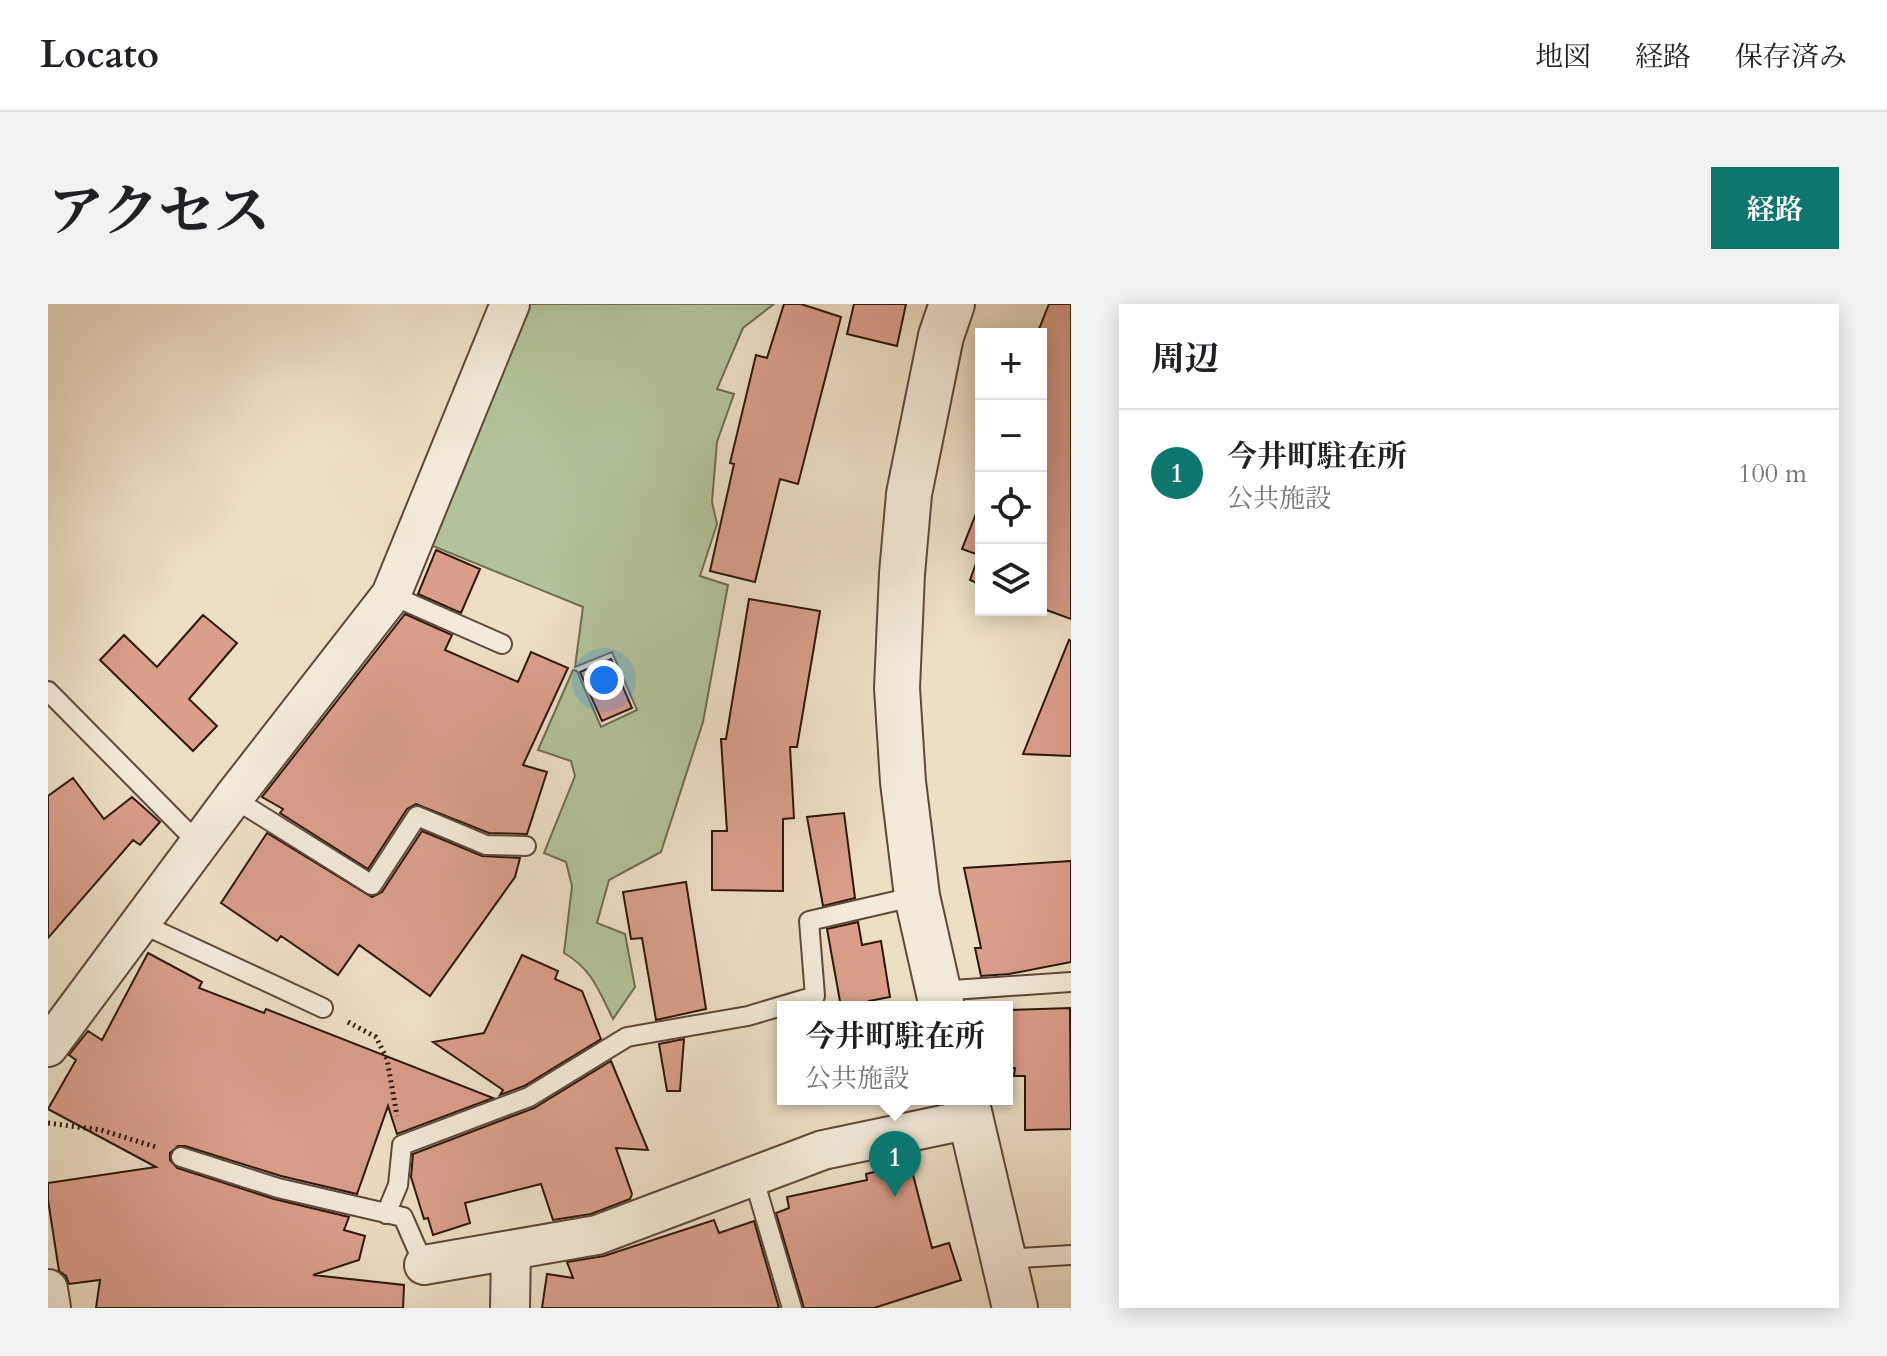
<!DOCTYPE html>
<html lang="ja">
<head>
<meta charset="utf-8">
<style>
  body { margin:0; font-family:Cardo,"Noto Serif JP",serif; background:#f2f2f2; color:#202124 }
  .controls { position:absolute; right:24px; top:24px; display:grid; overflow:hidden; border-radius:0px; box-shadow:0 4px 20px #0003 }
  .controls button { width:72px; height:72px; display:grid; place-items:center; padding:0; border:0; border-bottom:2px solid #e0e0e0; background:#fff; color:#202124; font:40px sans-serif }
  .you { position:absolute; left:556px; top:376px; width:28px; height:28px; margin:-20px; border:6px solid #fff; border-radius:50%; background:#1a73e8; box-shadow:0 0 0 12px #1a73e833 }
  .badge { display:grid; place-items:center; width:52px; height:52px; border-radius:50%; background:#0f766e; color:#fff; font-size:26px; font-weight:700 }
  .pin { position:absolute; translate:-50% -66px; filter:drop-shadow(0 2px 4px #0008) }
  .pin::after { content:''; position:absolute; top:42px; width:28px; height:24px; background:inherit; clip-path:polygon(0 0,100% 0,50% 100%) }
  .popup { position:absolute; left:729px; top:697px; width:236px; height:104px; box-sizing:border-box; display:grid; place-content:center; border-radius:0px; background:#fff; filter:drop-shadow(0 2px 6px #0005); font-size:26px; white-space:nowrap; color:#757577 }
  .popup b { font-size:30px; color:#202124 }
  .popup::after { content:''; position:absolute; left:50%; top:100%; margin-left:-16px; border:16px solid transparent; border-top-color:#fff }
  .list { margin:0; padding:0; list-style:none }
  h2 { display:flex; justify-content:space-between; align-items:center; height:104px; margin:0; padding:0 32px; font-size:34px }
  h2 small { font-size:26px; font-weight:400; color:#757577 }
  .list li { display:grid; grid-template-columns:52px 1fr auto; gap:24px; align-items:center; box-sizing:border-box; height:128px; padding:0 32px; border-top:2px solid #e0e0e0 }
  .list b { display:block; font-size:30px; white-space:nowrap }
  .list p { margin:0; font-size:26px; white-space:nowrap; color:#757577 }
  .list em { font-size:26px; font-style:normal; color:#757577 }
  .icon { flex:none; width:44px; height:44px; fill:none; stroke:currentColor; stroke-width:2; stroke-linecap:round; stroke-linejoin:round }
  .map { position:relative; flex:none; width:1023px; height:1004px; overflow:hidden; border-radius:0px }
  header { display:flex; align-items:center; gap:48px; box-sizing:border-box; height:112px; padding:0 40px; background:#fff; border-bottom:2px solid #e0e0e0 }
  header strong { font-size:38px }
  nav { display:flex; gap:44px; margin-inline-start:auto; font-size:28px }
  .intro { display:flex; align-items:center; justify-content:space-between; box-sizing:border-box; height:192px; padding:0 48px }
  h1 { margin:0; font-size:56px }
  .button { padding:20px 36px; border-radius:0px; background:#0f766e; color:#fff; font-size:28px; font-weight:700 }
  main { display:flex; gap:48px; padding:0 48px }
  aside { flex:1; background:#fff; border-radius:0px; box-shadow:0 4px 20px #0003 }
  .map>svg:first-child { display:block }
  .green { fill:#b2c399; stroke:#706d52; stroke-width:2 }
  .building { fill:#da9e8b; stroke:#2e170c; stroke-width:2 }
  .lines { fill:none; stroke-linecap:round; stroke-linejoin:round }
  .service-casing { stroke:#5e493a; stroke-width:22 }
  .minor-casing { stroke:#5e493a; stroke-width:42 }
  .tertiary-casing { stroke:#5e493a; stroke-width:48 }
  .path { stroke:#2e170c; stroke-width:5; stroke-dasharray:2 4; stroke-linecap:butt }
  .service { stroke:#f3ead9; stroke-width:18 }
  .minor { stroke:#f3ead9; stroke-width:38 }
  .tertiary { stroke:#f3ead9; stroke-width:44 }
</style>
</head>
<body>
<header>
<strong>Locato</strong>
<nav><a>地図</a><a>経路</a><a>保存済み</a></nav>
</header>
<div class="intro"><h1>アクセス</h1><a class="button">経路</a></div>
<main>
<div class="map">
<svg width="1023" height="1004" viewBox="0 0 1023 1004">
  <rect width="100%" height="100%" fill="#eddfc5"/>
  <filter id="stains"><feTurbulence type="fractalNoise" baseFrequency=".0025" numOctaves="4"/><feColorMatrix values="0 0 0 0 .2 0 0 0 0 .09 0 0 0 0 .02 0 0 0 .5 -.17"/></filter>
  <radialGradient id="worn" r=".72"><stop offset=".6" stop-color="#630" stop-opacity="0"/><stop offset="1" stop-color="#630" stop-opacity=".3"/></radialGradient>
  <path class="green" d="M 470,0 L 726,0 L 695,24 L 669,85 L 686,90 L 669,138 L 664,198 L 669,220 L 652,272 L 680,281 L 655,418 L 613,548 L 561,576 L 549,619 L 577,630 L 587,683 L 565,715 C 551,687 544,665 516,649 L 524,582 L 518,558 L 496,549 L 527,472 L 523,457 L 490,446 L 525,366 L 529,367 L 553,423 L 589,406 L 564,348 L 527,363 L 535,303 L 375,238 Z"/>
  <path class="building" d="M 736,0 L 753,0 L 793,13 L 750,180 L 732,175 L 707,278 L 662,267 L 686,160 L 682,159 L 708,51 L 719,54 Z
    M 806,0 L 858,0 L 849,42 L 799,30 Z
    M 1001,0 L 1023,0 L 1023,315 L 993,304 L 993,30 L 989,30 Z
    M 933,197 L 933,281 L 922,276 L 931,251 L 914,245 Z
    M 388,246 L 432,265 L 413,309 L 370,290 Z
    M 701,295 L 772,307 L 749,443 L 742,443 L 746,514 L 735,515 L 735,587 L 664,586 L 664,527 L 679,527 L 673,435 L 678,435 Z
    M 357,310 L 404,331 L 397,346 L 470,378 L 483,348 L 520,364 L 475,461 L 499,468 L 479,530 L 441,529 L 368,500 L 359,505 L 320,565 L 232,509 L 235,505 L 214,493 Z
    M 155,311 L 189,339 L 141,395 L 169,422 L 145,447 L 52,356 L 76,331 L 109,363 Z
    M 1021,336 L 1023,337 L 1023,452 L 975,450 Z
    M 563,355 L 584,404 L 554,417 L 532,368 Z
    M 25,474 L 56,515 L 84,493 L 112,518 L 92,541 L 85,536 L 0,634 L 0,492 Z
    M 796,509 L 807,594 L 775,602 L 759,513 Z
    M 374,527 L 434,552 L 472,554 L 467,573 L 382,692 L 311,641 L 290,671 L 233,632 L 229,637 L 173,599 L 219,529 L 324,593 L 334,588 Z
    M 1023,557 L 1023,658 L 961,670 L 933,672 L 927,644 L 933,644 L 916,564 Z
    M 638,578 L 658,705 L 608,716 L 594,634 L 583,635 L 575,588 Z
    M 810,618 L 814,641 L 833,637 L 842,693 L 821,697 L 822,703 L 793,703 L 779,625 Z
    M 100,649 L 154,678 L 151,684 L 216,709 L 218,705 L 445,794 L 349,830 L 340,802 L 309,890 L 233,872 L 137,842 L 130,842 L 122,849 L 122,856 L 129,864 L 226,895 L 301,913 L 296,926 L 317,932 L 311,956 L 265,971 L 356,981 L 355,1004 L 48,1004 L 52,976 L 21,980 L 18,972 L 11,967 L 0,896 L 0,879 L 108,863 L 0,805 L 28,756 L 21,751 L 40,727 L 54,736 Z
    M 474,651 L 510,667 L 507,675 L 534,687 L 553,735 L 476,782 L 452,791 L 455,786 L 385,738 L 436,729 Z
    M 1022,704 L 1023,825 L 977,826 L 977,772 L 966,772 L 967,764 L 959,764 L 959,706 Z
    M 636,735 L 632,787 L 619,787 L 611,740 Z
    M 563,757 L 600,846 L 568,844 L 584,890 L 582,895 L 543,910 L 505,916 L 493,880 L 417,899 L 422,919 L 385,931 L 380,914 L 376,915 L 363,873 L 365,850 L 486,804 Z
    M 862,859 L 884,944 L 901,939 L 913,976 L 826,1004 L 756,1004 L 728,909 L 741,904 L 739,893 L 819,876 L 818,870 Z
    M 666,916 L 671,929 L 706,917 L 731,1004 L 494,1004 L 499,970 L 525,974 L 519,958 L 556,952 Z"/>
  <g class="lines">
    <defs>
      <path id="service" d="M 343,291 L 454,340
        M 0,387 L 152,541
        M 185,494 L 324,581 L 369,512 L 438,541 L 478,542
        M 92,619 L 275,704
        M 890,687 L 1023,678
        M 133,853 L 230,884 L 355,913 L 376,961
        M 705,872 L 744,1004
        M 338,910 L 350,881 L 354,841 L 481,793 L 579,733 L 700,712 L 767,692 L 761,617 L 869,592
        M 956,955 L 1023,951"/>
      <path id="minor" d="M 0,743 L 185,494 L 343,291 L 462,0
        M 376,961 L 549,931 L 775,846 L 923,815
        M 0,985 L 3,1004
        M 462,1004 L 463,948"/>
      <path id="tertiary" d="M 894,703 L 869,592 L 855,478 L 849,384 L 854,270 L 861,190 L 893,32 L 904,0
        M 918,795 L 967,1004"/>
    </defs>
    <use href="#service" class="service-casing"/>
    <use href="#minor" class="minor-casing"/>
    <use href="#tertiary" class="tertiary-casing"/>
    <path class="path" d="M 300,718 L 328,733 L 339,755 L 349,812
      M 0,819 L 53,826 L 108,843"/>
    <use href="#service" class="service"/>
    <use href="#minor" class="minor"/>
    <use href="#tertiary" class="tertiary"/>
  </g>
  <rect width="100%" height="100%" filter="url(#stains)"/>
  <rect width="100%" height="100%" fill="url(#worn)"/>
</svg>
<div class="controls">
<button>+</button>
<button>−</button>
<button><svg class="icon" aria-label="locate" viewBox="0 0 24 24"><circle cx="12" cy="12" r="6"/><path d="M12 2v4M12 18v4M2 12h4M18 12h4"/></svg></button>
<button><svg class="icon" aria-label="layers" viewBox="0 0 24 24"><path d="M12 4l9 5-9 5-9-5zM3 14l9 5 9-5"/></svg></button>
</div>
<div class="you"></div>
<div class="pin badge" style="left:847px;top:893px">1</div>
<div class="popup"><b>今井町駐在所</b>公共施設</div>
</div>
<aside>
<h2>周辺<small></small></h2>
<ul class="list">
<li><span class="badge">1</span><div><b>今井町駐在所</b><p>公共施設</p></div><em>100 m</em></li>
</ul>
</aside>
</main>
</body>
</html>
